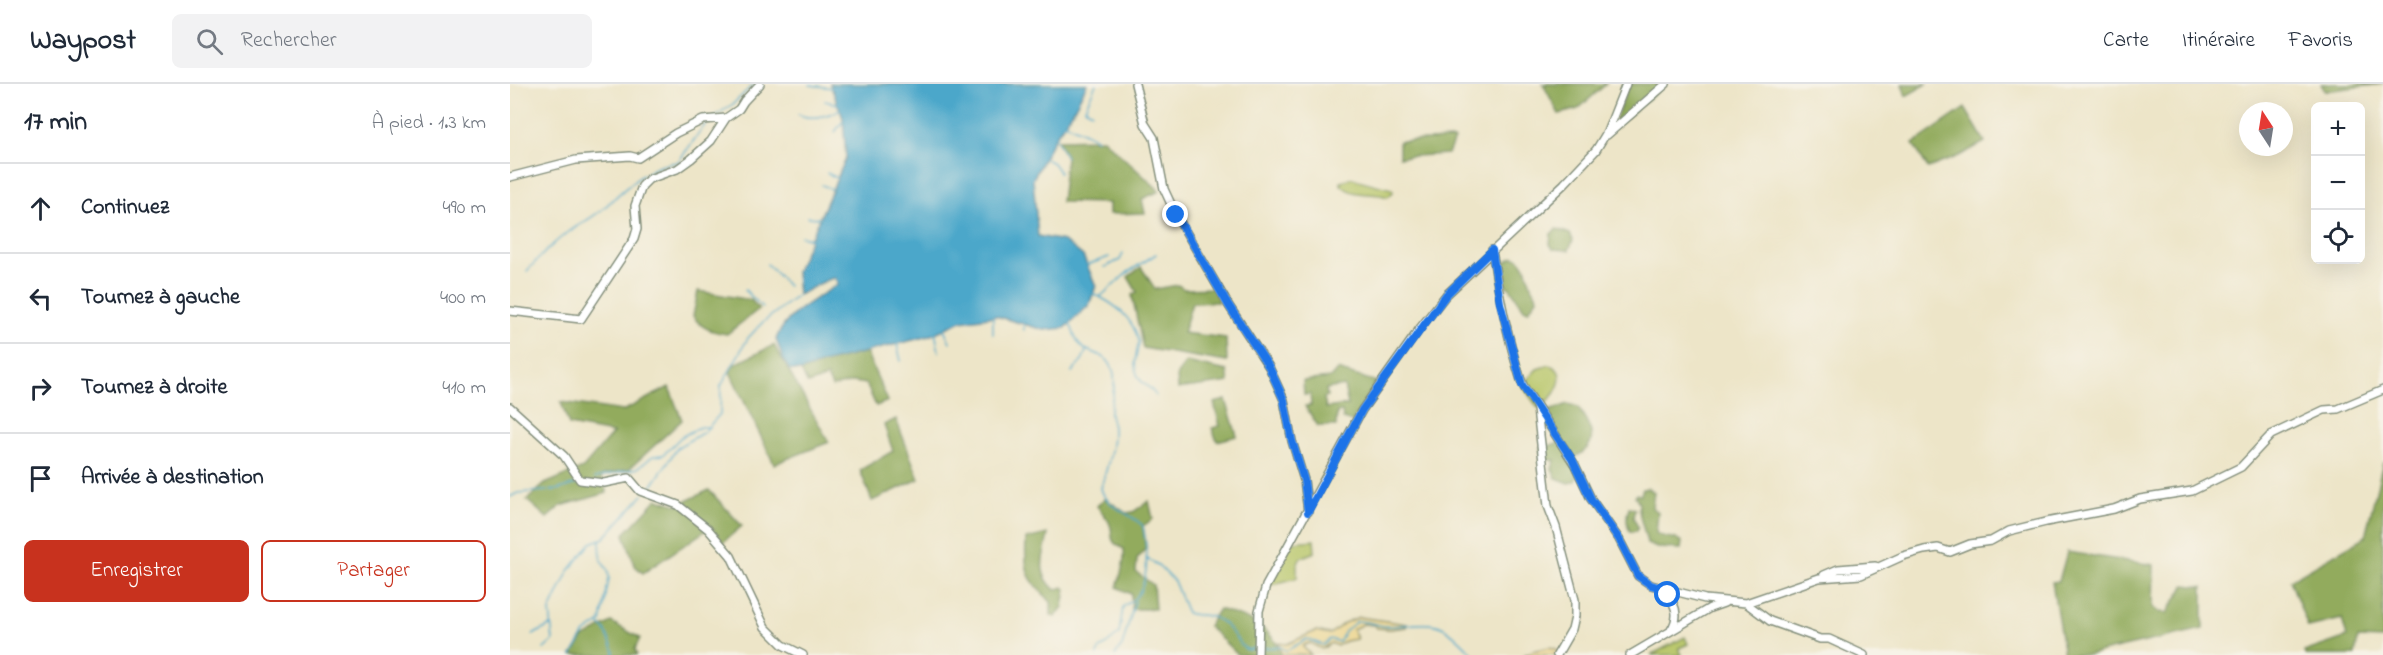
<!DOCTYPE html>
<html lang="fr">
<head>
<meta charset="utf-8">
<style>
  body { margin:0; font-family:"Indie Flower",sans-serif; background:#f2f2f3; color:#1f2937 }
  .controls { position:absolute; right:18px; top:18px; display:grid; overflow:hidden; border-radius:9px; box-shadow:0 6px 24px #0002 }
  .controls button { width:54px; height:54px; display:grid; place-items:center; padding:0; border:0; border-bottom:2px solid #e0e1e3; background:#fff; color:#1f2937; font:30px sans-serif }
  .compass { position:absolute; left:1729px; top:18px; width:54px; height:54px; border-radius:50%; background:#fff; box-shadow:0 6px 24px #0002; rotate:348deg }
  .stop { position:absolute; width:18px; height:18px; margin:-14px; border:4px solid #1a73e8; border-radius:50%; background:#fff }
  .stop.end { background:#1a73e8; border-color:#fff; box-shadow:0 2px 6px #0008 }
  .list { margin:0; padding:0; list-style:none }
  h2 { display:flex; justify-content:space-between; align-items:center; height:78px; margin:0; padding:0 24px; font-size:26px }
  h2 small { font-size:20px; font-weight:400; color:#747a83 }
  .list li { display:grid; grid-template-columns:39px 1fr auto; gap:18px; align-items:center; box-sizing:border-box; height:90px; padding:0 24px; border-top:2px solid #e0e1e3 }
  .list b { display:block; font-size:22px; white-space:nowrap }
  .list em { font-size:20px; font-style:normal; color:#747a83 }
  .actions { display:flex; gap:12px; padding:18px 24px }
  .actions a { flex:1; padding:14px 0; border:2px solid #c8321e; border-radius:9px; text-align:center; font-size:21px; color:#c8321e }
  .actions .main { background:#c8321e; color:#fff }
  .icon { flex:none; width:33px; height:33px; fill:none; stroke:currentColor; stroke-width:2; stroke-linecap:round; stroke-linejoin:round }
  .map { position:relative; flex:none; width:1873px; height:571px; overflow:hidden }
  header { display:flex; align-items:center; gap:36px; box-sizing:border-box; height:84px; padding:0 30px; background:#fff; border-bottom:2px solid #e0e1e3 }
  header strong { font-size:28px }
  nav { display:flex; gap:33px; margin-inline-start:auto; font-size:21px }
  .search { width:420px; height:54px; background:#f2f2f3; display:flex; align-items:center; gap:15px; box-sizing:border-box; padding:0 21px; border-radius:9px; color:#747a83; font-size:22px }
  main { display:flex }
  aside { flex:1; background:#fff }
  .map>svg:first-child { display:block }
  .green { fill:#b8c669; stroke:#6c824e; stroke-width:1.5 }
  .forest { fill:#92ab5d; stroke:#587448; stroke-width:1.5; fill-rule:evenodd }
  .sand { fill:#eeda9e; stroke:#868c69; stroke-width:1.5 }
  .water { fill:#4ca7ca; stroke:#36727f; stroke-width:1.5 }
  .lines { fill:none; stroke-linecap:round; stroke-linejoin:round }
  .stream { stroke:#4ca7ca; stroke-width:1.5 }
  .minor-casing { stroke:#86917e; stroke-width:10 }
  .minor { stroke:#fff; stroke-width:7 }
  .route { stroke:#1a73e8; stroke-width:8 }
</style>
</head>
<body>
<header>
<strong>Waypost</strong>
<div class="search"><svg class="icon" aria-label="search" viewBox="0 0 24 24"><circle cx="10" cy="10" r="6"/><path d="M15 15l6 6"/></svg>Rechercher</div>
<nav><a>Carte</a><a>Itinéraire</a><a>Favoris</a></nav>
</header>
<main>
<aside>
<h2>17 min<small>À pied · 1.3 km</small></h2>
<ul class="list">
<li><svg class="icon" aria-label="ahead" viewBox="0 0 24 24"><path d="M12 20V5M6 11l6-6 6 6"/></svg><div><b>Continuez</b></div><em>490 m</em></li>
<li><svg class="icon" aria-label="left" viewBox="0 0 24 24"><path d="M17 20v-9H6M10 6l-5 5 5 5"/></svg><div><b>Tournez à gauche</b></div><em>400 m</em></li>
<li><svg class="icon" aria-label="right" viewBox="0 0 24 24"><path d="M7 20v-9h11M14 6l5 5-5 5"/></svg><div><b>Tournez à droite</b></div><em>410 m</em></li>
<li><svg class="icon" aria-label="arrive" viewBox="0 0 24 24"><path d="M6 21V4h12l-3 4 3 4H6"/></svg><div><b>Arrivée à destination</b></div></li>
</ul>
<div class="actions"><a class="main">Enregistrer</a><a>Partager</a></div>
</aside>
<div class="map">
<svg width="1873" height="571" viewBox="0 0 1873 571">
  <rect width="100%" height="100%" fill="#f7f3e8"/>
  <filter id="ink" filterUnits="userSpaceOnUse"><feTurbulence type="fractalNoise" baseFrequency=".0167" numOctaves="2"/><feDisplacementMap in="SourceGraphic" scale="12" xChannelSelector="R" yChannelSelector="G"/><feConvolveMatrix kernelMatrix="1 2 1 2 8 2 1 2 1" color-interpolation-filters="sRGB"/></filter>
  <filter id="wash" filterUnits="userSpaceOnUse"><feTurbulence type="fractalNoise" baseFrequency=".008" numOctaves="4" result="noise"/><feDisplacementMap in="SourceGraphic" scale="24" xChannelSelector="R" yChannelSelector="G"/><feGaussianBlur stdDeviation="1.35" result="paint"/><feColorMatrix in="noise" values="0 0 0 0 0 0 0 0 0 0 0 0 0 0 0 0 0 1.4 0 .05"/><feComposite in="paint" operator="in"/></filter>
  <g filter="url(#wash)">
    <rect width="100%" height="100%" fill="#ede5c8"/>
    <path class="green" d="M 841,94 L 882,105 L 883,108 L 878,113 C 861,107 844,114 831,101 L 831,98 Z
      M 1039,281 C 1063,287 1042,319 1028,324 L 1012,301 L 1027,285 Z
      M 804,456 L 805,468 L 790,474 L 787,481 L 787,494 L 756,502 L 782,458 Z
      M 1175,553 L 1178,560 L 1169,564 L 1172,571 L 1141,571 Z"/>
    <path class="forest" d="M 1033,0 L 1096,0 L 1068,25 L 1049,30 Z
      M 1119,0 L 1156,0 L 1111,38 L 1105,36 Z
      M 1392,0 L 1417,0 L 1396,12 Z
      M 1811,0 L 1873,0 L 1815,7 Z
      M 1455,24 L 1475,58 L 1449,72 L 1418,84 L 1403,60 Z
      M 593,55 L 650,107 L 632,115 L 635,129 L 599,130 L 599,119 L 551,118 L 556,73 L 547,56 Z
      M 944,55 L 938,70 L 889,73 L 889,57 Z
      M 1047,145 L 1060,150 L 1063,156 L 1059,166 L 1043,165 L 1040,160 L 1041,150 Z
      M 1004,173 L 1008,174 C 1017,183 1017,190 1021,201 C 1024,207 1027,208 1027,215 L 1018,227 L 1014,225 L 1000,204 L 991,199 C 988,186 991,178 1004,173 Z
      M 631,183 L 645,205 L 668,201 L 674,205 L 705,204 L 708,218 L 682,219 L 673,249 L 716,254 L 717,278 L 633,264 L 622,211 L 627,208 L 618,193 Z
      M 188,207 L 241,216 L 249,225 L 217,250 C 202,248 192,245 183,232 Z
      M 264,261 L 319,358 L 264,380 L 220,288 L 223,281 Z
      M 356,268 L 378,317 L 366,322 L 356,300 L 344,298 L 322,303 L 317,293 L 298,300 L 291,287 L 312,279 Z
      M 676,278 L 717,287 L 719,298 L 668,305 L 667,290 Z
      M 827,286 L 867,298 L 842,338 L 833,335 L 832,328 L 827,328 L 826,342 L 808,342 L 795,322 L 801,321 L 800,310 L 794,311 L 793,297 L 820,294 ZM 834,302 L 838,321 L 816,324 L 814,314 L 817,312 L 816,305 Z
      M 159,303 L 172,336 L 119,385 L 91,392 L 97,409 L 51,422 L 37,434 L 17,416 L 35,400 L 73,384 L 103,349 L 59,341 L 51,318 L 113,327 Z
      M 716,316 L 727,352 L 707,357 L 702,344 L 710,342 L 704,319 Z
      M 1058,320 L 1068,323 C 1082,346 1092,360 1062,375 L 1069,390 L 1065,397 L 1059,399 L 1046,394 L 1042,385 L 1045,376 L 1032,376 L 1031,364 L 1051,358 L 1037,337 L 1039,327 Z
      M 386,335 L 409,395 L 362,417 L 350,386 L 383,367 L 374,341 Z
      M 1873,378 L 1873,555 L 1848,554 L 1845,571 L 1795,571 L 1794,568 L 1837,553 L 1832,535 L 1798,543 L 1780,496 L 1855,453 Z
      M 1137,404 L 1144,408 L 1142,424 L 1148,428 L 1146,449 C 1154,455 1165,452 1172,458 L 1171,465 L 1147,464 L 1137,460 C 1136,448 1127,431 1129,420 L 1125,412 L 1127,410 L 1130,412 L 1133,405 Z
      M 199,406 L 232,442 L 212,459 L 198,445 L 133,489 L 125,482 L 114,450 L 147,415 L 168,421 Z
      M 595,414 L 616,429 L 623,428 L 639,417 L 643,435 L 633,442 L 636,464 L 627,475 L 626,488 L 643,501 L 645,525 L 622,525 L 621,510 L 607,503 C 611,490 615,478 614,465 C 595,456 606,452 599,438 C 596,433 591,427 587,422 Z
      M 1119,423 L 1125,425 L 1123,433 L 1128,443 L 1126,447 L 1120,448 C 1116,438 1116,432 1119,423 Z
      M 538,450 C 534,474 525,487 545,506 L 553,503 L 556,505 L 553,523 L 545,533 L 541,531 L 541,518 C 517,493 514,491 516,455 Z
      M 1557,468 L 1644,481 L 1643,523 L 1649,528 L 1657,529 L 1675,501 L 1693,503 L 1693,545 L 1578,571 L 1554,571 L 1542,498 L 1549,497 Z
      M 709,525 C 738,535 761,541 772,571 L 728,571 L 698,542 Z
      M 101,538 L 130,554 L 125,565 L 127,571 L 62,571 L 73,554 Z"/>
    <path class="sand" d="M 849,533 L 897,540 L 896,543 L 880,545 L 867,544 L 865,541 L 853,540 L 843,545 L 847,555 L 835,557 L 827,562 L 821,559 L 812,565 L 800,559 L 794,561 L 793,563 L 801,571 L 772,571 L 768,559 L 777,560 L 806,547 L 820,550 L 834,539 Z
      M 1040,563 L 1046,565 L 1051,571 L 1014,571 L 1022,567 Z"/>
    <path class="water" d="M 320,0 L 577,0 L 563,27 L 545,53 L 523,95 L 528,152 L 554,157 L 573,172 L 586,202 L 579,221 L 555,244 L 534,246 L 486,232 L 451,237 L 419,252 L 312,279 L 291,287 L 280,286 L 274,277 L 266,255 C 278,227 304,217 328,200 L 325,194 C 312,196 301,206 288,211 L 286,188 L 336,74 L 333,34 Z"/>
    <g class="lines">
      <path class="stream" d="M 300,1 L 323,4
        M 315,17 L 328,20
        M 582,28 L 575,24 L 586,0
        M 288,30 C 301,37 317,32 330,26
        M 205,32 L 223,20 L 244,0
        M 553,38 L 587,55
        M 325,48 L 333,37
        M 545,53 L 556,73
        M 534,74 L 543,79 L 550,89
        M 317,89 L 327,94
        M 312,101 L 322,105
        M 298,133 L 309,134
        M 291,152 L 302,155
        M 257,180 L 278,202
        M 577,181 L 599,173
        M 595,183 L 610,176 L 613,170
        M 17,187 C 28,175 40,162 53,152 C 66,142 83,134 95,123 C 115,104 139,80 168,78 L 197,38
        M 235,206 L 253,224
        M 582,209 C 605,220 623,233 629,258 C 626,272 621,286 632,298 C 638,303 642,305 646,312
        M 590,213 L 617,189 L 646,170
        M 560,239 C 563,247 566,259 573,264 C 581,269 591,269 598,277 C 610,291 602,311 600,327 C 599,333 603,338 603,345 C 604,364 596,386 591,404 C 595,423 621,429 633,442 C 637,462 641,499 624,515 C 621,518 616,520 613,523 L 609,550 L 589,566 L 587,571
        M 433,243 L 440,258
        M 514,246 L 514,238
        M 425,248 L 429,268
        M 483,250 L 483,233
        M 387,260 L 391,277
        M 562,288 L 572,277 L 576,267
        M 85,394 L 128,384 L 143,372 L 153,371 L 171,353 L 190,343 L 199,343
        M 139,406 L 168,363 L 194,348 L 210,330 L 211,302 L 238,254 L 252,239 L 288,211
        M 0,413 L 8,409 L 47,406 L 69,399
        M 637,475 L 648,481 L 664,497 L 677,529 C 685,532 694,530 702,533 C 717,538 724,553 734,564 L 738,566 L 745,564
        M 89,540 L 95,546 L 104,567 L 104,571
        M 23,551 L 41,541
        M 750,564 L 771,563 L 776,567 L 797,555 L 813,561 L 820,555 L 829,558 L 835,547 L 847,537 C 857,537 866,541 875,542 C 892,543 915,536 932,543 C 944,549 955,562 964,571
        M 34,565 L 43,557 L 40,527 L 58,488 L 81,459 L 94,454 L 133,411
        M 62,571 L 75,549 L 91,538 L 99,494 L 98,487 L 91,476 L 90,456
        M 605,571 L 612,562 L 625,517"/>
    </g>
  </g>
  <g filter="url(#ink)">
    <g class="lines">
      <defs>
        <path id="minor" d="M 625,0 L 635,40 L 644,54 L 654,105 L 666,131 L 719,222 L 759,283 L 774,316 L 782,357 L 794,396 L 798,428
          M 1097,51 L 1156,0
          M 0,93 L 66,76 L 120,72 L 128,74 L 166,49 L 193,36 L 216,34
          M 982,166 C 989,211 997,253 1011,296 C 1014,307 1024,314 1027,325 L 1038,422 L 1046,443 L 1065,516 L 1065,532 L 1062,545 L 1047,571
          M 0,227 L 71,235 L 124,155 L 127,145 L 125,122 L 132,102 L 139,95 L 167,85 L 181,75 L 201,57 L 216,34 L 229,25 L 234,17 L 250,0
          M 1025,319 L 1065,381 L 1081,415 L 1109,455 L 1128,492 L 1141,501 L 1195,515 L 1236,519 L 1260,537 L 1310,555 L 1319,555 L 1354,571
          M 0,323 L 54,372 L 70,396 L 94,399 L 119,394 L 130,407 L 168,421 L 198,445 L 221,472 L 255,543 L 273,561 L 293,571
          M 1314,491 L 1328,485 L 1365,482
          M 1153,506 C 1165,518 1171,531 1161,546
          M 1236,519 L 1309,494 L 1351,491 L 1393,472 L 1414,466 L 1428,464 L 1440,468 L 1460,460 L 1481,457 L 1499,447 L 1536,438 L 1604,425 L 1630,415 L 1682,407 L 1731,383 L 1761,351 L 1814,326 L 1828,325 L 1873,306
          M 748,571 L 749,527 L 756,502 L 852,326 L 911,243 L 936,211 L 1054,100 L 1086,66 L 1097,48 L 1116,0
          M 1120,571 L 1200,524 L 1214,519"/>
      </defs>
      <use href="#minor" class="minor-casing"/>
      <use href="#minor" class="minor"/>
    </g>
  </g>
  <g class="lines" filter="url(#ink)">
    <path class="route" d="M 666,131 L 719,222 L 759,283 L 774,316 L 782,357 L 794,396 L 798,428 L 852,326 L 936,211 L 982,166 L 990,219 L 1012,301 L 1062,375 L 1081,415 L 1109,455 L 1128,492 L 1141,501 L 1151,504 L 1158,511"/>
  </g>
</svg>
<div class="controls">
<button>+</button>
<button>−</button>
<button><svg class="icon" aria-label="locate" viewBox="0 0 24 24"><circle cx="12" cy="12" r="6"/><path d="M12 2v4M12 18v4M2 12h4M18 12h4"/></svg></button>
</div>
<svg class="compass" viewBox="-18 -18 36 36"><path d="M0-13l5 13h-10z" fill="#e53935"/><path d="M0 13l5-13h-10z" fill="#747a83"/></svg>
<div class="stop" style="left:1158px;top:511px"></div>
<div class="stop end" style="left:666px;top:131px"></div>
</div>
</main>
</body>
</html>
